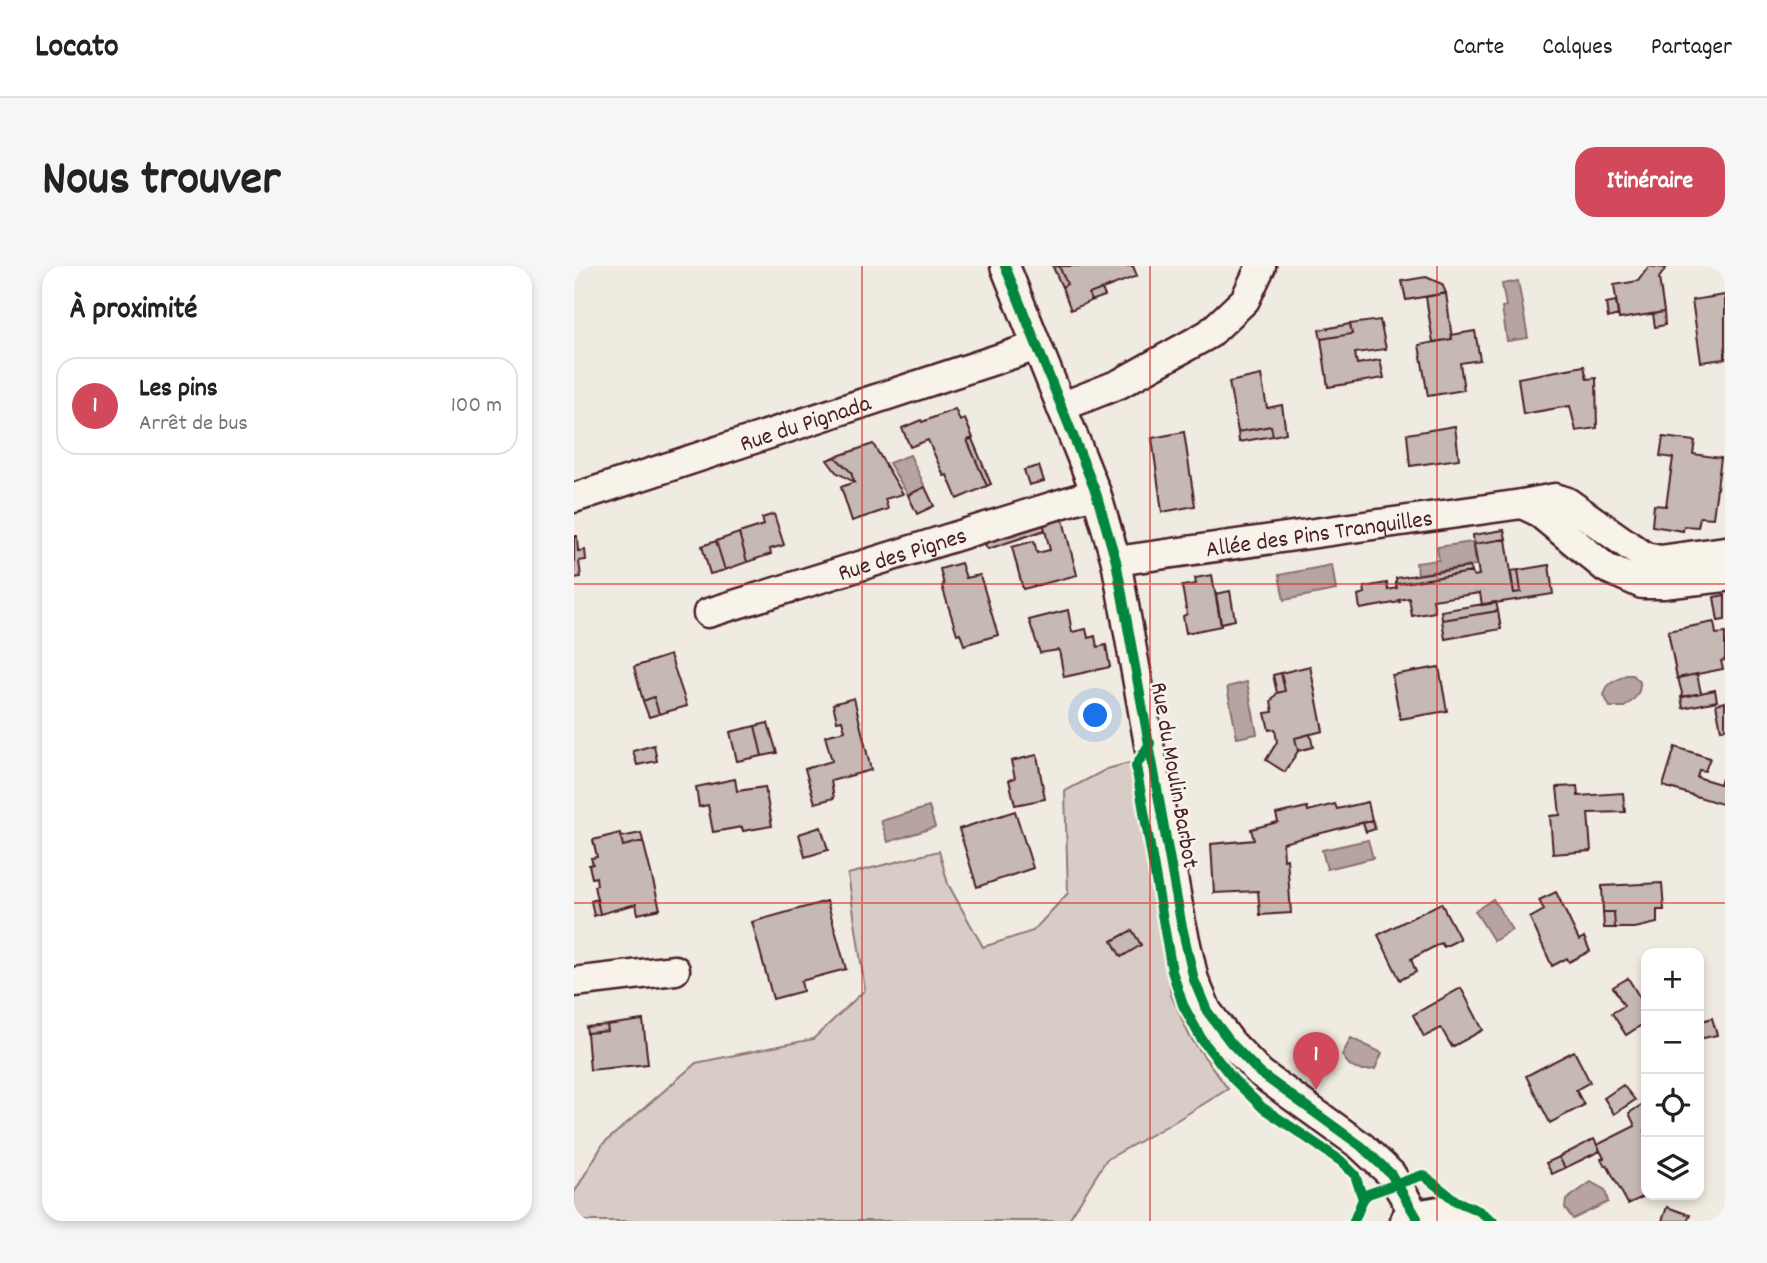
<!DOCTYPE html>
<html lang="fr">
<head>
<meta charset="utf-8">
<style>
  body { margin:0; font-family:Dekko,sans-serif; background:#f6f6f6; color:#222 }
  .controls { position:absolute; right:21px; bottom:21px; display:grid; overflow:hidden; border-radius:14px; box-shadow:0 4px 10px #0003 }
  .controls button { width:63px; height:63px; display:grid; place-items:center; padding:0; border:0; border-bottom:2px solid #e0e0e0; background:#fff; color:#222; font:35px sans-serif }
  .you { position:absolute; left:522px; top:450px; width:24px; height:24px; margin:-18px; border:5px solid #fff; border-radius:50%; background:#1a73e8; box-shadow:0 0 0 10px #1a73e833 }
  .badge { display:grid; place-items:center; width:46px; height:46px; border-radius:50%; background:#d1495b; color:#fff; font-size:23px; font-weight:700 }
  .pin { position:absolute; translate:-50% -58px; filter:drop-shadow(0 2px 4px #0008) }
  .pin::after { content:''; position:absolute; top:37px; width:24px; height:21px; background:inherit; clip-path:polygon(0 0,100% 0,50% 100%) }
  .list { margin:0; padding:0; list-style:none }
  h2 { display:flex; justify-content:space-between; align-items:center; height:91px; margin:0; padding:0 28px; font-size:30px }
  h2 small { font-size:23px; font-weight:400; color:#767676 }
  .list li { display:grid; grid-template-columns:46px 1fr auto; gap:21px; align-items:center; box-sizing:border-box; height:98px; margin:0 14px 14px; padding:0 14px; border:2px solid #e0e0e0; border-radius:21px }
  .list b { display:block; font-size:26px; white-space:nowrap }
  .list p { margin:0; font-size:23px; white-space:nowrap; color:#767676 }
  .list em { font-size:23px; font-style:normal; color:#767676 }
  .icon { flex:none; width:38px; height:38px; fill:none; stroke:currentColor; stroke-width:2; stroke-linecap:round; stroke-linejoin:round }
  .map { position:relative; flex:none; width:1151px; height:955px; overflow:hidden; border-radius:21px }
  header { display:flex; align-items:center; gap:42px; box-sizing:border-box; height:98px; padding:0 35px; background:#fff; border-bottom:2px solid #e0e0e0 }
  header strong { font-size:33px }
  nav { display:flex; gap:38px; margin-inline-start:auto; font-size:24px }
  .intro { display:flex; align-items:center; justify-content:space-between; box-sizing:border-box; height:168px; padding:0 42px }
  h1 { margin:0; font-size:49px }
  .button { padding:18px 32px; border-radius:21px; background:#d1495b; color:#fff; font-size:24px; font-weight:700 }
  main { display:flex; gap:42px; padding:0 42px }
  aside { flex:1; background:#fff; border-radius:21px; box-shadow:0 4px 10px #0003 }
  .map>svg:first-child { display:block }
  .green { fill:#d8cdc6; stroke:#917678; stroke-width:2 }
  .water { fill:#b7a4a2; stroke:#8b6f72; stroke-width:2 }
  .building { fill:#c6b8b3; stroke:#4a1f2b; stroke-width:2 }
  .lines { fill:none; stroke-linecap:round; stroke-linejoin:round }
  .street-casing { stroke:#4a1f2b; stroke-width:33 }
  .secondary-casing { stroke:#4a1f2b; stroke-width:44 }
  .street { stroke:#f7f3e8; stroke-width:28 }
  .secondary { stroke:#f7f3e8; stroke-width:38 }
  .cycleway-casing { stroke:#f7f3e8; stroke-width:15 }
  .cycleway { stroke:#00873e; stroke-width:10 }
  .grid { fill:none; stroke:#d62828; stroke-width:2; stroke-opacity:0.55 }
  .labels { text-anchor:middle; stroke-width:5; stroke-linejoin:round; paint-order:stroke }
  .street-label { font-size:24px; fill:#4a1f2b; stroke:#f7f3e8 }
</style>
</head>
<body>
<header>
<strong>Locato</strong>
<nav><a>Carte</a><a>Calques</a><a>Partager</a></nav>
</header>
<div class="intro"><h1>Nous trouver</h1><a class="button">Itinéraire</a></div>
<main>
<aside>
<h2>À proximité<small></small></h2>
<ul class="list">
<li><span class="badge">1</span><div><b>Les pins</b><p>Arrêt de bus</p></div><em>100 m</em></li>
</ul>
</aside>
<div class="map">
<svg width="1151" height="955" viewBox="0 0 1151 955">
  <rect width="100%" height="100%" fill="#f0ebe0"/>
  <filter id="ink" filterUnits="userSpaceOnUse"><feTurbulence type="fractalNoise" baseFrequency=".0143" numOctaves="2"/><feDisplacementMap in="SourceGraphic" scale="14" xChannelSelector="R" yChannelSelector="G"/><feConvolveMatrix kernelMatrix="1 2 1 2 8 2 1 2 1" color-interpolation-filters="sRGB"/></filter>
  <g filter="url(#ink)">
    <path class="green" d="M 555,497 L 567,553 L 597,729 L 616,771 L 654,823 L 600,856 L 532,894 L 494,955 L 0,955 L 0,927 L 29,878 L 122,797 L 239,773 L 291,724 L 274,608 L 365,585 L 374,618 L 409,681 L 459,665 L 494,627 L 491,525 L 533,503 Z"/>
    <path class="water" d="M 944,15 L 954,72 L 933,75 L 928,41 L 932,40 L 928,18 Z
      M 336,189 L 351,221 L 334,229 L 315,197 Z
      M 899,276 L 902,299 L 844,308 L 842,297 L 865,294 L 863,281 Z
      M 758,299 L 762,324 L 710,334 L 705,309 Z
      M 1052,409 L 1059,409 L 1066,416 C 1067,428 1059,435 1050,441 L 1036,441 L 1030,429 L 1034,419 Z
      M 673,416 L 683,468 L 663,472 L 653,421 Z
      M 355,541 L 361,561 L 314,576 L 307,555 Z
      M 794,574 L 799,592 L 753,603 L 748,584 Z
      M 919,633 L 938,664 L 920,675 L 901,645 Z
      M 777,772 L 808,787 L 801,803 C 784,806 777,804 768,789 Z
      M 1017,916 L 1031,924 L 1034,936 L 999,953 L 991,942 L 992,934 Z"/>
    <path class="building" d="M 485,0 L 493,18 L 488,21 L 479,1 Z
      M 485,0 L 559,0 L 563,10 L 515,28 L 517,35 L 497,44 L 488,21 L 493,18 Z
      M 1075,0 L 1092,2 L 1085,12 L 1090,46 L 1045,53 L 1040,19 L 1064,15 Z
      M 852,11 L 868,18 L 872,27 L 832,34 L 828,15 Z
      M 528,23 L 531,30 L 517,35 L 515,28 Z
      M 872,27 L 878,73 L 859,76 L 852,31 Z
      M 1151,29 L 1151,93 L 1127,96 L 1118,34 Z
      M 1042,35 L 1044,49 L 1034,52 L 1032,37 Z
      M 1090,46 L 1091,59 L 1081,61 L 1079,48 Z
      M 806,54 L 812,83 L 781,87 L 783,98 L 806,94 L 810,112 L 754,121 L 747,73 L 778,68 L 776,58 Z
      M 776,58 L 778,68 L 747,73 L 745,64 Z
      M 901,65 L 906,94 L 886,97 L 890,124 L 854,130 L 845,79 L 878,73 L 877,69 Z
      M 1010,100 L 1013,113 L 1022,112 L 1023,162 L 1002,165 L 996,140 L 949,148 L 944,112 Z
      M 687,109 L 693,142 L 708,139 L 712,167 L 699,170 L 697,160 L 664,166 L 655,116 Z
      M 381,143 L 386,155 L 391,153 L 399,172 L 393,174 L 413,220 L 383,233 L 373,209 L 370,210 L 354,174 L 336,181 L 328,162 L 347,154 L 348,156 Z
      M 697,160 L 699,170 L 665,176 L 664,166 Z
      M 881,160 L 885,193 L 836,200 L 833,168 Z
      M 610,166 L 621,240 L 588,246 L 578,172 Z
      M 1089,171 L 1121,175 L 1119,188 L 1147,192 L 1139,252 L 1126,251 L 1124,261 L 1110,260 L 1109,265 L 1078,260 L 1080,239 L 1092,240 L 1099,192 L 1086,190 Z
      M 398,173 L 417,218 L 413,220 L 393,174 Z
      M 299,178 L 329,228 L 311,233 L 314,243 L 278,255 L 267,221 L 280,216 L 277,206 L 261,191 Z
      M 261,191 L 277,206 L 280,216 L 262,206 L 253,194 Z
      M 465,200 L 470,215 L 455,219 L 450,204 Z
      M 351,221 L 360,240 L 343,248 L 334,229 Z
      M 487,246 L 503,309 L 449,323 L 438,281 L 460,275 L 463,287 L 476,284 L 468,252 Z
      M 200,248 L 210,279 L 196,283 L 197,288 L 173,296 L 165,267 L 190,259 L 188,252 Z
      M 468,252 L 471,264 L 414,283 L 407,272 Z
      M 930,264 L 932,273 L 900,278 L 899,269 Z
      M 165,267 L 173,296 L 151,304 L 142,275 Z
      M 0,270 L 3,270 L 4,285 L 11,284 L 12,294 L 5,295 L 7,311 L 0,312 Z
      M 932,273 L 940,327 L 947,326 L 944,304 L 975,299 L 979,328 L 908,339 L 906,327 L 859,334 L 861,346 L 838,350 L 835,332 L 825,334 L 826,336 L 786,343 L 784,329 L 791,327 L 790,321 L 813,317 L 814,324 L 823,322 L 822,318 L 898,306 L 899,310 L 905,309 L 900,278 Z
      M 142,275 L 151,304 L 136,308 L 128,280 Z
      M 387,297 L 392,312 L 406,309 L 424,369 L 390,379 L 386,367 L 383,368 L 368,320 L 370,319 L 366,303 Z
      M 896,301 L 898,306 L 822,318 L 822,312 Z
      M 944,304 L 947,326 L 940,327 L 936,305 Z
      M 638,309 L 647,360 L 612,367 L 609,350 L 613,348 L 608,320 L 622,318 L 621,312 Z
      M 656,325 L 661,354 L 647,357 L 642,328 Z
      M 1151,329 L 1151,354 L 1144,355 L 1140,331 Z
      M 922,336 L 924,345 L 868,354 L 867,345 Z
      M 494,344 L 498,366 L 512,363 L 514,372 L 521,370 L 523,381 L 532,379 L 536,401 L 490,411 L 485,384 L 466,387 L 455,354 Z
      M 924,345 L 927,363 L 871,373 L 868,354 Z
      M 1140,356 L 1142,368 L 1151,367 L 1151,394 L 1147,395 L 1149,403 L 1103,412 L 1094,365 Z
      M 96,389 L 113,440 L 85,448 L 80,431 L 69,435 L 60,401 Z
      M 736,400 L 749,465 L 721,472 L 724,485 L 711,506 L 692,494 L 703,476 L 701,463 L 695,464 L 691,447 L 699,446 L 697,435 L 703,427 L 711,425 L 707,407 Z
      M 865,401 L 873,445 L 826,453 L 818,409 Z
      M 707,407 L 711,425 L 703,427 L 699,409 Z
      M 1123,408 L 1127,427 L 1109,431 L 1104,412 Z
      M 1141,424 L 1143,435 L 1109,442 L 1107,431 Z
      M 80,431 L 85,448 L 75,451 L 69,435 Z
      M 280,432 L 297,504 L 257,515 L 260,532 L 241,537 L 231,503 L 258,495 L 251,470 L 271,465 L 268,454 L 263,455 L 259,438 Z
      M 1151,436 L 1151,463 L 1147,464 L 1142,438 Z
      M 194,457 L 203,487 L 188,490 L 181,460 Z
      M 181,460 L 188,490 L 163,495 L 156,466 Z
      M 736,468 L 739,481 L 724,485 L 721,472 Z
      M 80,479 L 83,495 L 63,499 L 59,485 Z
      M 1101,481 L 1136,492 L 1131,505 L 1125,504 L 1123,511 L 1146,518 L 1151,505 L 1151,539 L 1089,520 Z
      M 463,489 L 471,533 L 441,539 L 435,514 L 441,512 L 437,495 Z
      M 161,513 L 163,525 L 191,521 L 198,560 L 169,565 L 168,561 L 139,566 L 134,539 L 125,541 L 122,521 Z
      M 1003,520 L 1004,530 L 1049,527 L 1051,546 L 1014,547 L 1017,585 L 979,588 L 976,550 L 986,549 L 983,521 Z
      M 794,536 L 798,554 L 709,577 L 710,594 L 713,593 L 717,647 L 686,649 L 684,625 L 640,627 L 637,578 L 680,574 L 677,563 L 704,556 L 702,548 L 733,541 L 734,545 L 761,538 L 763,543 Z
      M 441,545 L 459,602 L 403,621 L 385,563 Z
      M 799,555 L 801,563 L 792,566 L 789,557 Z
      M 247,561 L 254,584 L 231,591 L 225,568 Z
      M 46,567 L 49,580 L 69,575 L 86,643 L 64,648 L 62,638 L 26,648 L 20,620 L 23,619 L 22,611 L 18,612 L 15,599 L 19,598 L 17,592 L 23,591 L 19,574 Z
      M 67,567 L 69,575 L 49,580 L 47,571 Z
      M 1088,617 L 1090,644 L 1083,644 L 1083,657 L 1061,662 L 1041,662 L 1040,646 L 1029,646 L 1028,620 Z
      M 982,626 L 1005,674 L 1010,671 L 1016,685 L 995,696 L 993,692 L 978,700 L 956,652 L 970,644 L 965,634 Z
      M 23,633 L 26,648 L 20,650 L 17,635 Z
      M 253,635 L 272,703 L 227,715 L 229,725 L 199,733 L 178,656 Z
      M 867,637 L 886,673 L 870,681 L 867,677 L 837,693 L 842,706 L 826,714 L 804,669 Z
      M 1029,646 L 1040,646 L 1041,662 L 1030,662 Z
      M 558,664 L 567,679 L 547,691 L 538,675 Z
      M 1054,712 L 1072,742 L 1072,756 L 1052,769 L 1038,747 L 1050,740 L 1039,721 Z
      M 887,722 L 909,764 L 878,781 L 867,762 L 850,771 L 839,749 Z
      M 1138,752 L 1143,769 L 1125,773 L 1125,756 Z
      M 69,754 L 74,798 L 16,804 L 13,767 L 34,765 L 33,759 Z
      M 33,759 L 34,765 L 13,767 L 12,761 Z
      M 1000,785 L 1016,816 L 1002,824 L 1010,839 L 976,857 L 952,810 Z
      M 1049,819 L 1061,834 L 1040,848 L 1030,832 Z
      M 1072,836 L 1071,866 L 1073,929 L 1054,938 L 1033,899 L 1031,900 L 1027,893 L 1030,892 L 1023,879 L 1061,860 L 1055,847 Z
      M 1020,873 L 1026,885 L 991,902 L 985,891 Z
      M 985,891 L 991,902 L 978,908 L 972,897 Z
      M 1093,941 L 1116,949 L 1113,955 L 1088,955 Z"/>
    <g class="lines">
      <defs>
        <g id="street">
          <path d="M 431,0 L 522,227 L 542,295 L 607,656 L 620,714 L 633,745 L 657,777 L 686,807 L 787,880 L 804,896 L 817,908 L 843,952"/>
          <path d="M 487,141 L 545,118 L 635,68 L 671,34 L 687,0"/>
          <path id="s1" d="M 0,232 L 463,80"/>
          <path d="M 948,238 L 981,232 L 993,236 L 1071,291 L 1086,294 L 1151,285"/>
          <path id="s2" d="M 542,295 L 948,238 L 963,245 L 1032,302 L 1068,318 L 1089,318 L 1151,311"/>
          <path id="s3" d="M 134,347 L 522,227"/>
          <path d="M 0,716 L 101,704"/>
        </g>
        <path id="secondary" d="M 836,955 L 866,950 L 888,955"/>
      </defs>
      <use href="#street" class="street-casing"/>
      <use href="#secondary" class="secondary-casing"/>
      <use href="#street" class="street"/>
      <use href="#secondary" class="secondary"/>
      <defs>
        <path id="cycleway" d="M 431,0 L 522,227 L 542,295 L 607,656 L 620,714 L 633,745 L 657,777 L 686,807 L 787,880 L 804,896 L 817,908 L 843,952
          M 576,477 L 562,500 L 598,705 L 609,739 L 628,774 L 660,814 L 689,842 L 767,895 L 781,909 L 789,933
          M 780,955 L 789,933 L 794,928 L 849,909 L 882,935 L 905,945 L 919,955"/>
      </defs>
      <use href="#cycleway" class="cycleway-casing"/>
      <use href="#cycleway" class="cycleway"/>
    </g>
  </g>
  <path class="grid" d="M 288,0 L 288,955M 576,0 L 576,955M 863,0 L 863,955M 0,318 L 1151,318M 0,637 L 1151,637"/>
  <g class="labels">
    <g class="street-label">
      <text dy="8" stroke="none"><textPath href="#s1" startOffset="243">Rue du Pignada</textPath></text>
      <text dy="8" stroke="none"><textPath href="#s2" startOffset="205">Allée des Pins Tranquilles</textPath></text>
      <text dy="8" stroke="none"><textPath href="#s3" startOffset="203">Rue des Pignes</textPath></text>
      <text transform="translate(602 509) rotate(80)" y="8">Rue du Moulin Barbot</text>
    </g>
  </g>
</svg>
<div class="controls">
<button>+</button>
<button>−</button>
<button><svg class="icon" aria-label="locate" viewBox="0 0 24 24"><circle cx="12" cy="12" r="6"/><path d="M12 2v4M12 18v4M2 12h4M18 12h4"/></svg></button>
<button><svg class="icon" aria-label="layers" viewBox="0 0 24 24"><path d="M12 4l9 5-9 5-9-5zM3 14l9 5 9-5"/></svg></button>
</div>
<div class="you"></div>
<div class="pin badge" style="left:742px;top:824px">1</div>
</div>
</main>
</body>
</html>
